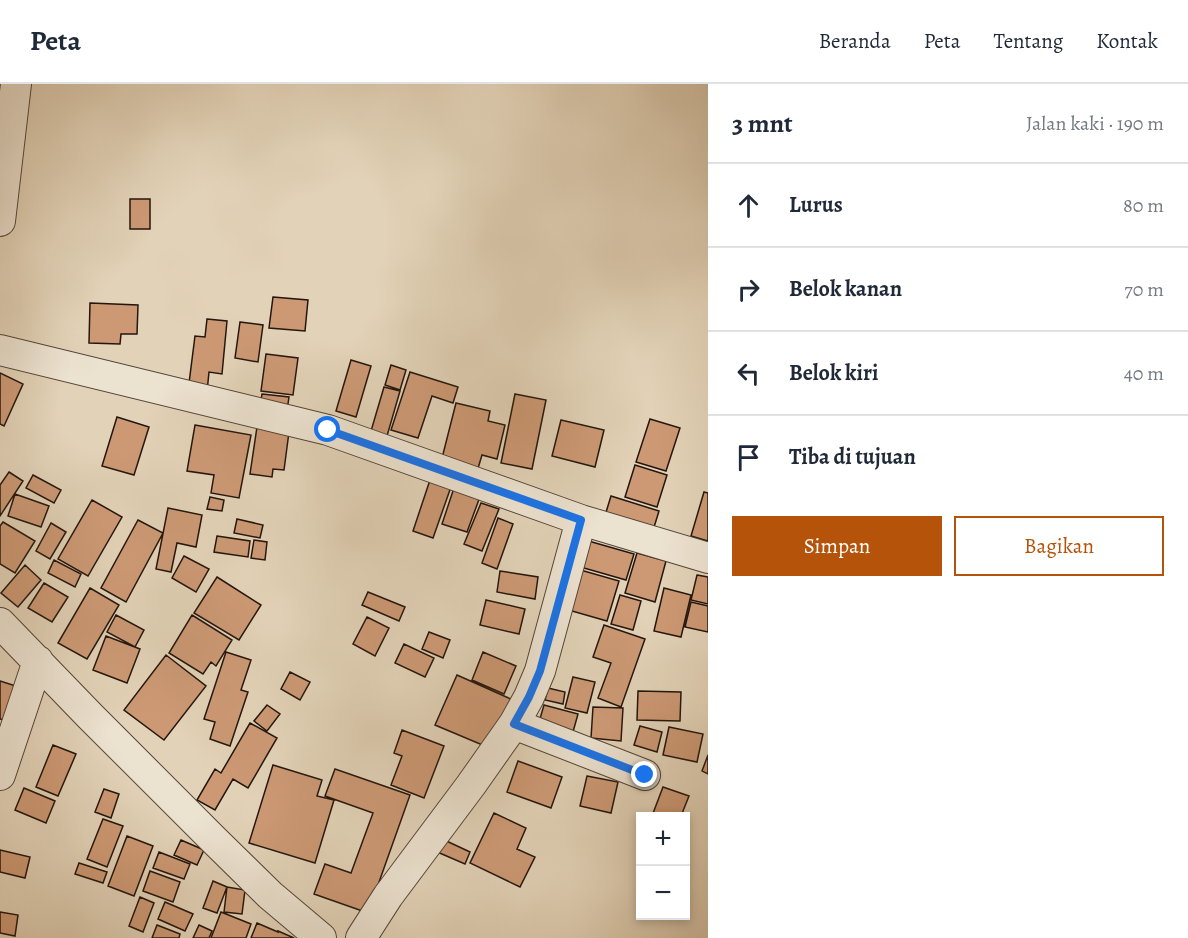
<!DOCTYPE html>
<html lang="id">
<head>
<meta charset="utf-8">
<style>
  body { margin:0; font-family:Alegreya,serif; background:#f2f2f3; color:#1f2937 }
  .controls { position:absolute; right:18px; bottom:18px; display:grid; overflow:hidden; border-radius:0px; box-shadow:0 3px 9px #0003 }
  .controls button { width:54px; height:54px; display:grid; place-items:center; padding:0; border:0; border-bottom:2px solid #e0e1e3; background:#fff; color:#1f2937; font:30px sans-serif }
  .stop { position:absolute; width:18px; height:18px; margin:-14px; border:4px solid #1a73e8; border-radius:50%; background:#fff }
  .stop.end { background:#1a73e8; border-color:#fff; box-shadow:0 2px 6px #0008 }
  .list { margin:0; padding:0; list-style:none }
  h2 { display:flex; justify-content:space-between; align-items:center; height:78px; margin:0; padding:0 24px; font-size:26px }
  h2 small { font-size:20px; font-weight:400; color:#747a83 }
  .list li { display:grid; grid-template-columns:39px 1fr auto; gap:18px; align-items:center; box-sizing:border-box; height:84px; padding:0 24px; border-top:2px solid #e0e1e3 }
  .list b { display:block; font-size:22px; white-space:nowrap }
  .list em { font-size:20px; font-style:normal; color:#747a83 }
  .actions { display:flex; gap:12px; padding:18px 24px }
  .actions a { flex:1; padding:14px 0; border:2px solid #b45309; border-radius:0px; text-align:center; font-size:21px; color:#b45309 }
  .actions .main { background:#b45309; color:#fff }
  .icon { flex:none; width:33px; height:33px; fill:none; stroke:currentColor; stroke-width:2; stroke-linecap:round; stroke-linejoin:round }
  .map { position:relative; flex:none; width:708px; height:854px; overflow:hidden }
  header { display:flex; align-items:center; gap:36px; box-sizing:border-box; height:84px; padding:0 30px; background:#fff; border-bottom:2px solid #e0e1e3 }
  header strong { font-size:28px }
  nav { display:flex; gap:33px; margin-inline-start:auto; font-size:21px }
  main { display:flex }
  aside { flex:1; background:#fff }
  .map>svg:first-child { display:block }
  .building { fill:#cc9974; stroke:#24160e; stroke-width:1.5 }
  .lines { fill:none; stroke-linecap:round; stroke-linejoin:round }
  .minor-casing { stroke:#544538; stroke-width:32 }
  .minor { stroke:#ece2d0; stroke-width:30 }
  .route { stroke:#1a73e8; stroke-width:8 }
</style>
</head>
<body>
<header>
<strong>Peta</strong>
<nav><a>Beranda</a><a>Peta</a><a>Tentang</a><a>Kontak</a></nav>
</header>
<main>
<div class="map">
<svg width="708" height="854" viewBox="0 0 708 854">
  <rect width="100%" height="100%" fill="#e2d2b7"/>
  <filter id="stains"><feTurbulence type="fractalNoise" baseFrequency=".00333" numOctaves="4"/><feColorMatrix values="0 0 0 0 .2 0 0 0 0 .09 0 0 0 0 .02 0 0 0 .5 -.17"/></filter>
  <radialGradient id="worn" r=".72"><stop offset=".6" stop-color="#630" stop-opacity="0"/><stop offset="1" stop-color="#630" stop-opacity=".3"/></radialGradient>
  <path class="building" d="M 130,115 L 150,115 L 150,145 L 130,145 Z
    M 273,213 L 308,216 L 305,247 L 269,244 Z
    M 90,219 L 138,221 L 137,250 L 121,250 L 120,260 L 89,259 Z
    M 207,235 L 227,237 L 222,290 L 209,288 L 207,308 L 188,307 L 195,252 L 205,253 Z
    M 240,238 L 263,241 L 258,278 L 235,274 Z
    M 266,270 L 298,274 L 293,311 L 261,307 Z
    M 351,276 L 371,282 L 356,333 L 336,327 Z
    M 391,281 L 406,286 L 400,306 L 385,301 Z
    M 410,288 L 458,303 L 453,319 L 432,312 L 418,354 L 391,346 Z
    M 0,289 L 23,300 L 4,342 L 0,340 Z
    M 384,303 L 400,307 L 387,352 L 371,347 Z
    M 262,310 L 289,313 L 286,333 L 259,329 Z
    M 515,310 L 546,316 L 532,385 L 501,379 Z
    M 456,319 L 490,327 L 488,337 L 505,341 L 497,375 L 482,371 L 476,391 L 440,382 Z
    M 117,333 L 149,343 L 134,391 L 102,382 Z
    M 650,335 L 680,344 L 666,387 L 636,378 Z
    M 561,336 L 604,346 L 595,383 L 552,372 Z
    M 195,341 L 251,351 L 239,414 L 211,409 L 214,391 L 187,387 Z
    M 257,343 L 289,348 L 284,386 L 273,385 L 272,393 L 250,390 Z
    M 635,381 L 667,391 L 657,423 L 625,413 Z
    M 9,388 L 23,397 L 0,432 L 0,401 Z
    M 33,391 L 61,406 L 54,419 L 26,404 Z
    M 431,393 L 452,400 L 433,454 L 413,447 Z
    M 455,401 L 481,410 L 467,448 L 442,440 Z
    M 704,408 L 708,409 L 708,457 L 691,452 Z
    M 15,410 L 49,422 L 41,443 L 8,432 Z
    M 611,412 L 659,427 L 651,453 L 603,438 Z
    M 210,413 L 224,416 L 222,427 L 207,425 Z
    M 92,416 L 122,433 L 88,492 L 58,475 Z
    M 481,419 L 499,425 L 482,467 L 464,460 Z
    M 168,424 L 202,431 L 196,463 L 177,459 L 171,488 L 156,485 Z
    M 498,434 L 513,440 L 497,485 L 482,479 Z
    M 237,435 L 263,441 L 260,454 L 234,449 Z
    M 138,436 L 163,449 L 126,518 L 101,504 Z
    M 3,438 L 35,457 L 15,489 L 0,480 L 0,442 Z
    M 51,439 L 66,448 L 50,475 L 36,467 Z
    M 217,452 L 250,457 L 248,473 L 214,468 Z
    M 254,456 L 267,458 L 265,476 L 251,474 Z
    M 585,456 L 634,470 L 626,496 L 577,482 Z
    M 637,469 L 666,477 L 655,518 L 625,509 Z
    M 184,472 L 209,485 L 196,508 L 172,494 Z
    M 54,476 L 81,490 L 75,503 L 48,489 Z
    M 25,481 L 41,496 L 18,523 L 1,509 Z
    M 577,485 L 619,497 L 607,537 L 565,525 Z
    M 500,487 L 538,493 L 535,515 L 497,508 Z
    M 697,491 L 708,493 L 708,520 L 691,516 Z
    M 217,493 L 261,521 L 239,556 L 194,529 Z
    M 44,499 L 68,513 L 52,538 L 28,524 Z
    M 90,504 L 119,521 L 87,575 L 58,559 Z
    M 664,504 L 691,511 L 681,553 L 654,547 Z
    M 368,508 L 405,523 L 399,537 L 362,521 Z
    M 620,511 L 641,517 L 633,546 L 611,540 Z
    M 486,516 L 525,525 L 519,550 L 480,541 Z
    M 691,518 L 708,522 L 708,548 L 685,543 Z
    M 116,531 L 144,546 L 135,563 L 107,548 Z
    M 192,531 L 232,556 L 216,582 L 211,578 L 203,590 L 169,569 Z
    M 367,533 L 389,544 L 375,572 L 353,560 Z
    M 604,541 L 645,555 L 621,623 L 598,614 L 611,579 L 593,573 Z
    M 429,548 L 450,556 L 443,574 L 422,565 Z
    M 106,552 L 140,565 L 127,599 L 93,586 Z
    M 404,560 L 434,574 L 425,593 L 395,579 Z
    M 226,568 L 251,576 L 241,606 L 248,608 L 230,662 L 210,655 L 215,638 L 204,635 Z
    M 483,568 L 516,582 L 504,610 L 472,596 Z
    M 166,571 L 206,602 L 164,656 L 124,626 Z
    M 290,588 L 310,598 L 300,616 L 281,605 Z
    M 457,591 L 513,616 L 492,665 L 435,641 Z
    M 573,593 L 595,598 L 587,629 L 565,624 Z
    M 0,597 L 22,604 L 11,638 L 0,635 Z
    M 548,604 L 565,608 L 563,620 L 545,616 Z
    M 638,607 L 681,608 L 680,637 L 637,636 Z
    M 267,621 L 280,630 L 267,647 L 254,637 Z
    M 544,621 L 578,630 L 571,655 L 537,645 Z
    M 593,623 L 623,624 L 621,657 L 591,654 Z
    M 250,639 L 277,654 L 248,704 L 233,695 L 215,726 L 197,716 L 215,685 L 221,689 Z
    M 640,642 L 662,648 L 657,668 L 634,661 Z
    M 669,643 L 703,650 L 697,678 L 663,671 Z
    M 402,646 L 444,662 L 424,714 L 391,701 L 402,672 L 394,669 Z
    M 53,661 L 76,670 L 58,712 L 36,703 Z
    M 708,671 L 708,690 L 702,687 Z
    M 518,677 L 562,693 L 551,724 L 507,708 Z
    M 273,681 L 322,696 L 317,712 L 334,716 L 315,779 L 249,759 Z
    M 335,685 L 410,711 L 368,829 L 314,810 L 325,780 L 351,789 L 373,729 L 325,712 Z
    M 587,692 L 618,698 L 611,729 L 580,722 Z
    M 663,703 L 689,712 L 681,732 L 652,732 Z
    M 24,704 L 55,717 L 46,739 L 15,726 Z
    M 104,705 L 119,710 L 111,734 L 95,728 Z
    M 494,729 L 526,744 L 517,765 L 535,773 L 520,803 L 470,779 Z
    M 103,735 L 123,742 L 107,783 L 87,775 Z
    M 127,752 L 153,762 L 134,812 L 108,802 Z
    M 440,754 L 470,768 L 465,780 L 435,767 Z
    M 181,756 L 204,766 L 197,781 L 174,771 Z
    M 0,766 L 30,773 L 25,794 L 0,788 Z
    M 159,768 L 190,780 L 184,795 L 153,784 Z
    M 79,779 L 107,788 L 103,799 L 75,790 Z
    M 150,787 L 180,798 L 173,818 L 143,807 Z
    M 213,797 L 227,803 L 217,829 L 203,824 Z
    M 227,803 L 245,806 L 242,830 L 224,828 Z
    M 140,813 L 154,819 L 143,848 L 129,842 Z
    M 165,818 L 193,830 L 185,847 L 158,835 Z
    M 0,828 L 18,831 L 15,852 L 0,849 Z
    M 221,828 L 251,840 L 246,854 L 211,854 Z
    M 257,839 L 278,848 L 278,847 L 294,854 L 251,854 Z
    M 157,841 L 180,850 L 179,854 L 152,854 Z
    M 199,841 L 212,847 L 209,854 L 193,854 Z"/>
  <g class="lines">
    <defs>
      <path id="minor" d="M 0,137 L 16,0
        M 0,266 L 328,346 L 581,436 L 708,474
        M 0,539 L 90,632 L 214,756 L 270,811 L 321,854
        M 514,640 L 645,691
        M 0,691 L 38,577
        M 361,854 L 388,812 L 471,701 L 514,640 L 529,613 L 540,587 L 581,436"/>
    </defs>
    <use href="#minor" class="minor-casing"/>
    <use href="#minor" class="minor"/>
  </g>
  <g class="lines">
    <path class="route" d="M 328,346 L 581,436 L 540,587 L 529,613 L 514,640 L 645,691"/>
  </g>
  <rect width="100%" height="100%" filter="url(#stains)"/>
  <rect width="100%" height="100%" fill="url(#worn)"/>
</svg>
<div class="controls">
<button>+</button>
<button>−</button>
</div>
<div class="stop" style="left:328px;top:346px"></div>
<div class="stop end" style="left:645px;top:691px"></div>
</div>
<aside>
<h2>3 mnt<small>Jalan kaki · 190 m</small></h2>
<ul class="list">
<li><svg class="icon" aria-label="ahead" viewBox="0 0 24 24"><path d="M12 20V5M6 11l6-6 6 6"/></svg><div><b>Lurus</b></div><em>80 m</em></li>
<li><svg class="icon" aria-label="right" viewBox="0 0 24 24"><path d="M7 20v-9h11M14 6l5 5-5 5"/></svg><div><b>Belok kanan</b></div><em>70 m</em></li>
<li><svg class="icon" aria-label="left" viewBox="0 0 24 24"><path d="M17 20v-9H6M10 6l-5 5 5 5"/></svg><div><b>Belok kiri</b></div><em>40 m</em></li>
<li><svg class="icon" aria-label="arrive" viewBox="0 0 24 24"><path d="M6 21V4h12l-3 4 3 4H6"/></svg><div><b>Tiba di tujuan</b></div></li>
</ul>
<div class="actions"><a class="main">Simpan</a><a>Bagikan</a></div>
</aside>
</main>
</body>
</html>
